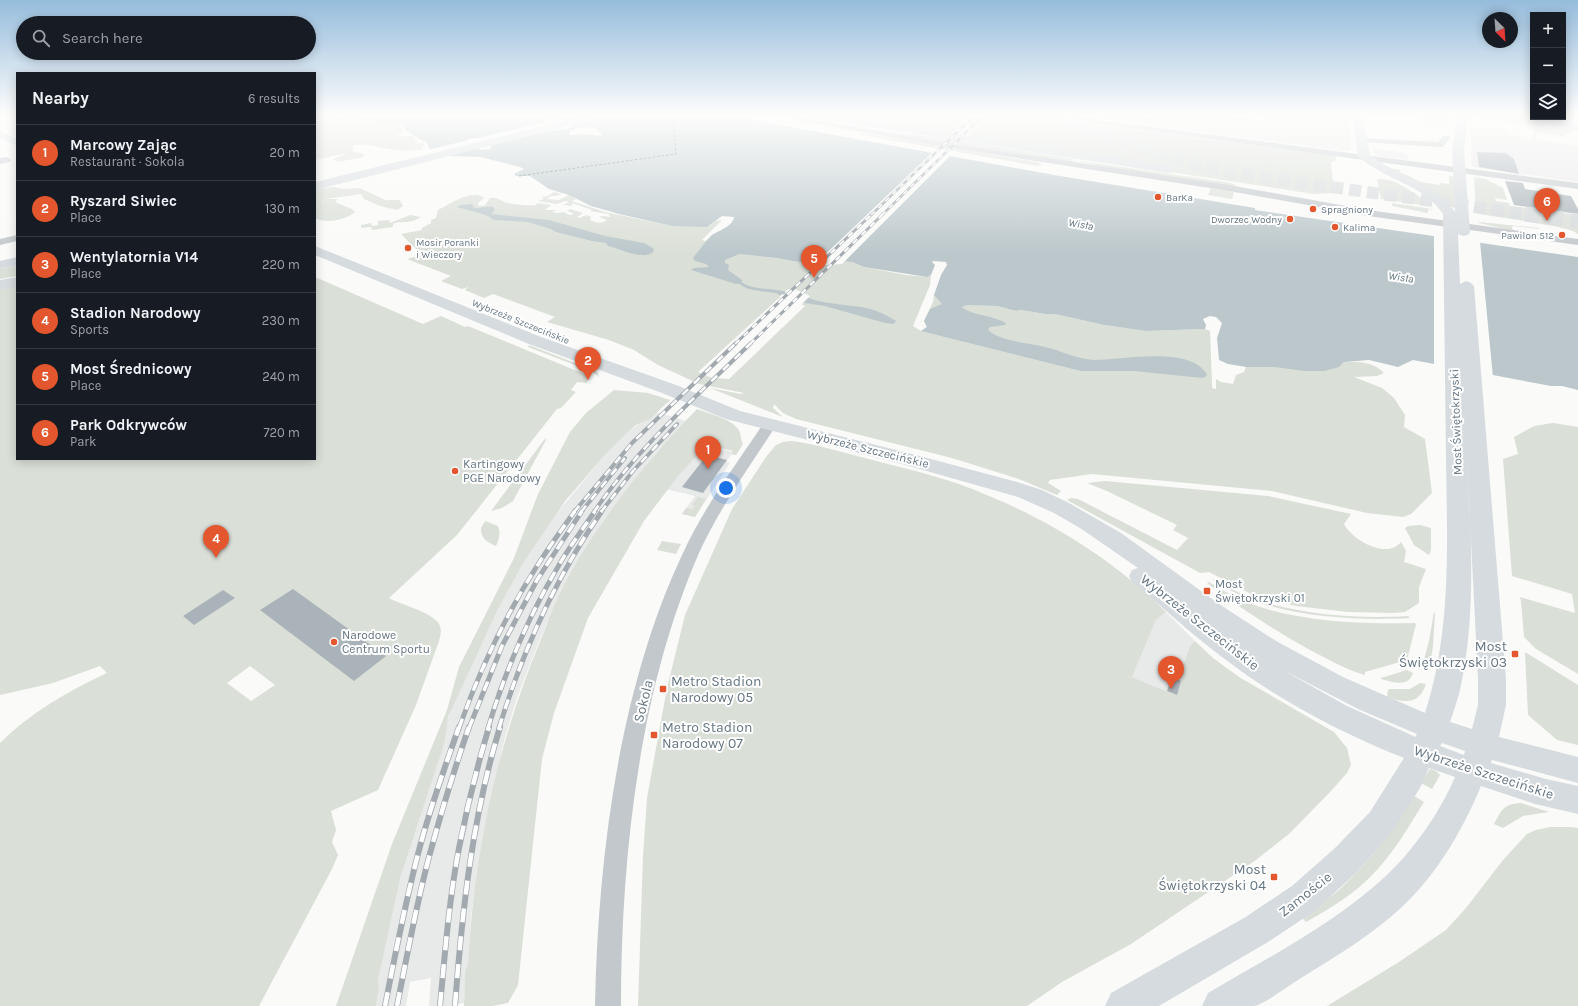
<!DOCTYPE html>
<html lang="en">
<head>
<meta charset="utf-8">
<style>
  body { margin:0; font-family:Karla,sans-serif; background:#242831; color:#f1f3f6 }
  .controls { position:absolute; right:12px; top:12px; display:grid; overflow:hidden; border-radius:0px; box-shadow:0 2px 10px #0003 }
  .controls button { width:36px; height:36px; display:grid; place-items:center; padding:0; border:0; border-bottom:1px solid #363941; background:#171b24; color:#f1f3f6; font:20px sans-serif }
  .compass { position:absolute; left:1482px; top:12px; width:36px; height:36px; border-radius:50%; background:#171b24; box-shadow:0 2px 10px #0003; rotate:155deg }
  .you { position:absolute; left:726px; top:488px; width:14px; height:14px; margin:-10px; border:3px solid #fff; border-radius:50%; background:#1a73e8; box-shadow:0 0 0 6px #1a73e833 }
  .badge { display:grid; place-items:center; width:26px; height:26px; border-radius:50%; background:#e4572e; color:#fff; font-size:13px; font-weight:700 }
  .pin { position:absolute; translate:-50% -33px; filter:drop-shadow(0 1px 2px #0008) }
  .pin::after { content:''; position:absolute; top:21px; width:14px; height:12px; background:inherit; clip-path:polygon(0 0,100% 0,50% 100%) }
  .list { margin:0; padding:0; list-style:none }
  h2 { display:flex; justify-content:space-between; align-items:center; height:52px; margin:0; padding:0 16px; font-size:17px }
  h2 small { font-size:13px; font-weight:400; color:#9ea1a6 }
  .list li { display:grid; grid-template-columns:26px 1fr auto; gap:12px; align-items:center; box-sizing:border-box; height:56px; padding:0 16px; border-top:1px solid #363941 }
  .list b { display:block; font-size:15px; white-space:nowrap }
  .list p { margin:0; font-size:13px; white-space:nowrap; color:#9ea1a6 }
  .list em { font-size:13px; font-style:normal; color:#9ea1a6 }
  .icon { flex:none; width:22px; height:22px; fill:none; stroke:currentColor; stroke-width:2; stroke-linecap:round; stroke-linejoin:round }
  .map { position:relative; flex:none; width:1578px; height:1006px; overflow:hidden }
  .search { position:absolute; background:#171b24; box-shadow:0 2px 10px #0003; left:16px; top:16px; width:300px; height:44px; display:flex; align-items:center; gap:10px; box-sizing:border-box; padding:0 14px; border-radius:22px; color:#9ea1a6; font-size:15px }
  .panel { position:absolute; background:#171b24; box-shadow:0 2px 10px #0003; left:16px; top:72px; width:300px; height:388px; border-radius:0px }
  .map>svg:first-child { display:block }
  .built { fill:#e8e9e9 }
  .green { fill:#dadfd7; fill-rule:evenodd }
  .water { fill:#bbc7cb; fill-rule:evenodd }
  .pier { fill:#fafaf8 }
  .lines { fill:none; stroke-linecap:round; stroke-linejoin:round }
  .stream { stroke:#bbc7cb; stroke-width:3 }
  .ferry { stroke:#60757c; stroke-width:1; stroke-dasharray:2.5 2; stroke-linecap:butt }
  .building { fill:#aab3b9 }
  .primary-tunnel-far1 { stroke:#d5d9db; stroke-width:12; stroke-dasharray:12 6; stroke-linecap:butt }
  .primary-tunnel { stroke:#d5d9db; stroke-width:15; stroke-dasharray:15 8; stroke-linecap:butt }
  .street { fill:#c3c8cc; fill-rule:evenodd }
  .secondary { fill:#d6dbdf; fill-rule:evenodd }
  .primary { fill:#d6dbdf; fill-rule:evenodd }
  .rail-far4-casing { stroke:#a2aab0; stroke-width:2.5 }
  .rail-far3-casing { stroke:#a2aab0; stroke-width:3 }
  .rail-far2-casing { stroke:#a2aab0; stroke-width:4 }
  .rail-far1-casing { stroke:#a2aab0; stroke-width:5 }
  .rail-casing { stroke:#a2aab0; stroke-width:6 }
  .rail-far4 { stroke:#fff; stroke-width:1.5; stroke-dasharray:5; stroke-linecap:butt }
  .rail-far3 { stroke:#fff; stroke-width:2; stroke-dasharray:6; stroke-linecap:butt }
  .rail-far2 { stroke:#fff; stroke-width:2.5; stroke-dasharray:8; stroke-linecap:butt }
  .rail-far1 { stroke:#fff; stroke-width:3.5; stroke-dasharray:10; stroke-linecap:butt }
  .rail { stroke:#fff; stroke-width:4.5; stroke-dasharray:14; stroke-linecap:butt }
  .poi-dot { fill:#e4572e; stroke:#fff; stroke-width:1.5 }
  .labels { text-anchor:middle; stroke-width:4; stroke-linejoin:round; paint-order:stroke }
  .far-poi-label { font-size:10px; fill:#657683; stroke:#fff; text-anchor:start }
  .far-street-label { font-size:10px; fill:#657683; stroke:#fff }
  .far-water-label { font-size:11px; font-style:italic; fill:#60757c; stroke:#fff }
  .street-label { font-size:12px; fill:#657683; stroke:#fff }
  .poi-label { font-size:12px; fill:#657683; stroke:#fff; text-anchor:start }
  .near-street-label { font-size:14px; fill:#657683; stroke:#fff }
  .near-poi-label { font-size:14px; fill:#657683; stroke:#fff; text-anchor:end }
</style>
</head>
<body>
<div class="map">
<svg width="1578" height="1006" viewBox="0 0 1578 1006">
  <rect width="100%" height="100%" fill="#fafaf8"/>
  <path class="built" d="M 876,114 L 904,114 L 893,123 L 871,120 L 873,116 Z
    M 970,114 L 991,114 L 989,118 L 972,134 L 955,131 L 957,129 L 956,128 Z
    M 1089,114 L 1136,114 L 1137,117 L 1157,119 L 1156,114 L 1190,114 L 1264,120 L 1261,114 L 1340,118 L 1348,120 L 1351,150 L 1345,151 L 1089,117 Z
    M 1425,114 L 1454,114 L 1445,126 L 1418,122 Z
    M 1563,116 L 1574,118 L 1573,125 L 1543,121 L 1544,117 Z
    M 1470,126 L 1483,128 L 1486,126 L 1506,129 L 1505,131 L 1509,131 L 1508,134 L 1578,146 L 1578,182 L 1472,167 Z
    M 1373,149 L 1407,153 L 1408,160 L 1375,155 Z
    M 657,412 L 686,421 L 655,454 L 604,520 L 582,555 L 561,591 L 536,649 L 518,695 L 505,737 L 483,835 L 471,916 L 468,964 L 465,971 L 464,1003 L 449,1006 L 429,1006 L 431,978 L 410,982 L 406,1006 L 376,1006 L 379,988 L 378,980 L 399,868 L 454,700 L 497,611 L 525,560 L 553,518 L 604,456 L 629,431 Z
    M 707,445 L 733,452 L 726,462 L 730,463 L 695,517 L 682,514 L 695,496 L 665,489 Z
    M 1166,612 L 1195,641 L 1190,646 L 1178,680 L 1182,681 L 1173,694 L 1132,677 L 1156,620 Z"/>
  <path class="green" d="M 315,114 L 331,114 L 336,115 L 329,117 L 393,122 L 400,125 L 400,128 L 405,128 L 402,130 L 403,133 L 396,136 C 403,138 408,134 414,137 L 414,139 L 416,139 L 418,142 L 414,144 L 423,143 L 425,145 L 422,147 L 423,149 C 411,151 401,151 389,149 C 376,147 364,142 351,146 L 353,147 L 353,152 L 362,153 L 365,156 L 363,157 L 338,162 L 333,159 L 344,155 L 342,154 L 315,160 Z
    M 820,114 L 876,114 L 873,116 L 871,120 L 890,123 L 888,124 Z
    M 904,114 L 970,114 L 956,127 L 957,129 L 954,132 L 935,131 L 891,125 Z
    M 991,114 L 1019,114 L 1036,117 L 1043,114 L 1076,122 L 1336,156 L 1336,160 L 1331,163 L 1334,191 L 1332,193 L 1314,194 L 965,141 L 989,118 Z
    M 1534,125 L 1572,130 L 1571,134 L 1565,134 L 1564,136 L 1569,137 L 1538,133 L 1535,139 L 1533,139 Z
    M 874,130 L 948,139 L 1073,159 L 1071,163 L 874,132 Z
    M 862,133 L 1042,163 L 1038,166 L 862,135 Z
    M 1081,161 L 1225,182 L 1237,185 L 1229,187 L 1094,166 L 1095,164 L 1080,162 Z
    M 1389,168 L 1400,170 L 1400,172 L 1421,182 L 1440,185 L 1440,183 L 1449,184 L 1449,176 L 1455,177 L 1456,208 L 1451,207 L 1435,192 Z
    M 1474,177 L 1485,179 L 1503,188 L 1507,200 L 1495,198 L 1496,201 L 1509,203 L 1510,206 L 1578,215 L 1578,234 C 1569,225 1495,218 1476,213 Z
    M 1377,179 C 1382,179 1389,180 1392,181 C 1400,183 1425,199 1430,206 L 1381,199 Z
    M 333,187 L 345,189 L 360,188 L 385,200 L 400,200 L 403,206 L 397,210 L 380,206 L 364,199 L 361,194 L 326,199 L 315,205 L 315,189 Z
    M 1211,188 L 1234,192 L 1232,199 L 1208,195 Z
    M 554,192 L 562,194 L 556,196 L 551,196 L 546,199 L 559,200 L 569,195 L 576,199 L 572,201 L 605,212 L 672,226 L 709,226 L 716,221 L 722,220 L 702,240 L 706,241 L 696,255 L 739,254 L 776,258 L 810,264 L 839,261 L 852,262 L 864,267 L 906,275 L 927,277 L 931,275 L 930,285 L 913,326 L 921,331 L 927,327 L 924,321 L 933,302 L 934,295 L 991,336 L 955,307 L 968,305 L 997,306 L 1016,311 L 1021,310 L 1045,314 L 1055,314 L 1104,325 L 1146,331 L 1205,329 L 1210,331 L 1212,384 L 1212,388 L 1216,389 L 1216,379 L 1221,382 L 1233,384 L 1236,375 L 1244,372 L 1246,367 C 1255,367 1265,366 1274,367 C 1293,367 1330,376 1344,362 C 1358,361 1374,362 1384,373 L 1377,376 L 1354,377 L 1382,388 L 1394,398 L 1405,415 L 1404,427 L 1425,439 L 1432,493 L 1411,514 L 1403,517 L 1367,513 L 1272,491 L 1092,474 L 1050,480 L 1048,483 L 1061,491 L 1057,495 L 1019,479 L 952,458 L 796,419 L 783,413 L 774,404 L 773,408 L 783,417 L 710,388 L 741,394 L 744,393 L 699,384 L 658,365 L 634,350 L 609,340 L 547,322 L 555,317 L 493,294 L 484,298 L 465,290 L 468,287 L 462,289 L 441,281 L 451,276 L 407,259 L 422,255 L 401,234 L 422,230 L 422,228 L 431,223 L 431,220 L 436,218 L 438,210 C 450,204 473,188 484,198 L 478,203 L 479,206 L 485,205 L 490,198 C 497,197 499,200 505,202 C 509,204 531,206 536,205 L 537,203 L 551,205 L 545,210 L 557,210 L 552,212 L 556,213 L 564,212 L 567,214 L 572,215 L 573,213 L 567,211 L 570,209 L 583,213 L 577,217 L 581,218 C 584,215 588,215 591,217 L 590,220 C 597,223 601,224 607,220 L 599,217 L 601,216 L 611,217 L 608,214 L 590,211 L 592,210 L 572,203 L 572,206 L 563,205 L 569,202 L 566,201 L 556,204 L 538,201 L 544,199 L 542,197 L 548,196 ZM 779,298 L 798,302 L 805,306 L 729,379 L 712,378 L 698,372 Z
    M 327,199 L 338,199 L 335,202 L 352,209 L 355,212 C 345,220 326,224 315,218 L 315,205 Z
    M 1392,203 L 1432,209 L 1432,210 L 1428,209 L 1428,213 L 1392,206 Z
    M 410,215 L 421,217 C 409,225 401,220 393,224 L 393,227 L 372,230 L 371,227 L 361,228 L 361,225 L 371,223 L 372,226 L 378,225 L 378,221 L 389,220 L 390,223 Z
    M 1479,222 L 1539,228 L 1540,229 L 1513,226 L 1512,228 L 1513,231 L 1479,223 Z
    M 17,265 L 17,276 L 0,279 L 0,269 Z
    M 315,277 L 423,324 L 441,316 L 465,327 L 468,326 L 589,376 L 590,378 L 586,383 L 577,382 L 571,390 L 576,392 L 561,408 L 557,409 L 457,535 L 389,598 C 401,605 436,613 440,626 C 442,632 440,638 438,644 L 416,705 L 378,790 L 331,811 L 336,830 L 332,842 L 338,855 L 332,869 L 259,1006 L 0,1006 L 0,743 C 30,713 68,691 107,673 L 100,666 L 53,683 L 0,695 L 0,290 L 17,286 L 17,459 L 315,459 ZM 250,666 L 275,685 L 251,701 L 227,683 Z
    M 529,345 L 593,370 L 598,373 L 599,377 L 593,372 L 528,347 Z
    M 614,390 L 648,393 L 670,400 L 650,419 L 636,425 L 629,431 L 604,456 L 566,500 L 525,560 L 497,611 L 448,717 L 444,744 L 400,878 L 378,980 L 379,988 L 376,1006 L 336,1006 L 392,844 L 447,710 L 459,667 L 514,558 L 538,494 L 570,432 L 586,413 Z
    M 697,409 C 710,414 730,418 738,429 C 742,434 740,440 743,444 L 736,455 L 731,454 L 733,451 L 707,445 L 678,476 L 644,521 L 588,618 L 554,713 L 542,759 L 518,985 L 508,1003 L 492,1006 L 464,1006 L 465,971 L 468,964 C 474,852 498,740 542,637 C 548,622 553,606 561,591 C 594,526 646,461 697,409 Z
    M 1553,423 L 1578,427 L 1578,674 L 1536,649 L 1524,637 L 1521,601 L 1520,597 L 1575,613 L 1572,594 L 1512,576 L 1503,459 L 1518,454 L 1514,437 L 1534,426 Z
    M 547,438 L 513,501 L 502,508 L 491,511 L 544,440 Z
    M 791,441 C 816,444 841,452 865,458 C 895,466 926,473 956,483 C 1034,511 1107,553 1166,612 L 1156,620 L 1132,677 L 1173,694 L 1190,646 L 1195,641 L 1213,658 L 1239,677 L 1334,732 L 1347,748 L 1351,765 L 1347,773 L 1331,791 L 1290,833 L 1256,860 L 1131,944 L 1062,982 L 1027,1006 L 638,1006 L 643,856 L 647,798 L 667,688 L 685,615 L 732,509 L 766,457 L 776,445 L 783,442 Z
    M 1105,481 L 1268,496 L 1351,514 L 1344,524 C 1352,540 1387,560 1401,542 L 1406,551 L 1404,562 L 1426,569 L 1419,587 L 1419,603 L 1405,612 L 1394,613 L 1348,612 L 1296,606 L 1253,595 L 1209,572 L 1200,573 L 1067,500 L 1071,498 L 1078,499 L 1177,550 L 1188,538 L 1173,530 L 1177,525 L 1107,491 L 1087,483 Z
    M 698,497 L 706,499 L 695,517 L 682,514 L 686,508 L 693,509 L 695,506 L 692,505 Z
    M 485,521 L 498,526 C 501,534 499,539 496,546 C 487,542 481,539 481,528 Z
    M 1420,525 L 1431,528 L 1431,550 L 1429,555 L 1414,545 L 1405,528 L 1408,526 Z
    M 662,541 L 681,544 L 676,554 L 657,550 Z
    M 1214,579 C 1226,585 1237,593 1250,597 C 1296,615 1359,619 1408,616 L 1410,618 C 1362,621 1294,617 1249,599 C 1236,594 1225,587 1213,580 Z
    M 1209,582 C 1221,589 1233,597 1246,602 C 1297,622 1361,624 1415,623 L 1416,624 L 1407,660 L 1365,672 L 1365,675 C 1346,670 1328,659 1310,650 C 1274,630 1240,608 1207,583 Z
    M 1434,612 L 1435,613 L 1433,646 L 1429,672 L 1422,667 L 1429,641 Z
    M 1525,652 L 1578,685 L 1578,745 L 1557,740 L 1528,715 Z
    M 1407,670 L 1413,673 C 1408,688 1393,682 1381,679 L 1381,678 Z
    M 1420,683 L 1426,684 C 1419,705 1405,703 1387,697 L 1388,690 L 1390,689 L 1410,689 Z
    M 1430,769 L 1436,771 L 1440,775 L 1432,789 L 1421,783 Z
    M 1414,796 L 1424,802 C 1409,826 1395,851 1375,872 C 1356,893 1331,908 1306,922 L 1303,919 L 1339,890 L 1360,869 L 1378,848 Z
    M 1521,803 L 1549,812 L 1523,816 L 1503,828 L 1494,824 C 1502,810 1503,804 1521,803 Z
    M 1550,827 L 1571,827 L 1578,828 L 1578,1006 L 1327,1006 L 1399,962 L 1446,930 L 1466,908 L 1503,860 L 1527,834 L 1536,830 Z"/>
  <path class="water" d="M 325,114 L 720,114 L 1054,175 L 1255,208 L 1255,210 L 1578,257 L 1578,390 L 1562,386 L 1551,386 L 1413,360 L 1398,367 L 1369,360 L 1344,362 L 1339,367 L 1324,371 L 1304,371 L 1275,367 L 1246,367 L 1228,364 L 1219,360 L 1217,338 L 1222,323 L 1216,317 L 1210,316 L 1203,319 L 1206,325 L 1205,329 L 1146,331 L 1104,325 L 1055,314 L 1045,314 L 1021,310 L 1016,311 L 997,306 L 968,305 L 961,307 C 974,316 992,315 1006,323 L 1005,325 L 990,327 L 988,330 C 1000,342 1033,343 1049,348 C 1064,352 1077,359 1094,360 C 1121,360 1192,345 1207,375 L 1205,377 L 1202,378 L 1134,371 L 1081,371 L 921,331 L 927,327 L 924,321 L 930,309 L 942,304 L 934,295 L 941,275 L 947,265 L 946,262 L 933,261 L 932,262 L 935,265 L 931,275 L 927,277 L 864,267 L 852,262 L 839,261 L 810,264 L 776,258 L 739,254 L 725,260 L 725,263 L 729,265 L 728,270 L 742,280 L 742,283 L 736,284 L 691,270 L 694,268 L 709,267 L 706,264 L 695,261 L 693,258 C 699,251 705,241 712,235 C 720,230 733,226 734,217 L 722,216 L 707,227 L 672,226 L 619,214 L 591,206 L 569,195 L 549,189 L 530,176 L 516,176 L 514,174 L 524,169 L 520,167 L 481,157 L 447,156 L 430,151 L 427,143 L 406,131 L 403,124 L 360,120 ZM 548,118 L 566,120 L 577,123 L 570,128 L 553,131 L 543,122 ZM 588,127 L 595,128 L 602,134 L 602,136 L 583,134 L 569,135 L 569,132 L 577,128 ZM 472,138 L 479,139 L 491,145 L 491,148 C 480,152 473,148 466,140 Z
    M 473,204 L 473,207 C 481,210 486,205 493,207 L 495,210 L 491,214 L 549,220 L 605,236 L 644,243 L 653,248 L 654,251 C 645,262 619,248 608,246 L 606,243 L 592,241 L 556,232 L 551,229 L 528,222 L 494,220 L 486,215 L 457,207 L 461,205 Z
    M 780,291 C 796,290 804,298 819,301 C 849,308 867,302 896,321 L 895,323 L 892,324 L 885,323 L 825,306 L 798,302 L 779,295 L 777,293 Z"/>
  <path class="pier" d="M 546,122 L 550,127 L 487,145 L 478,141 L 472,140 L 469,141 L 473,145 L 431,155 L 427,150 Z
    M 934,151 L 952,154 L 842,264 L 813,266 Z
    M 1434,235 L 1480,242 L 1493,377 L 1434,366 Z
    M 788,289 L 795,289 L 810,296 L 801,305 L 779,297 Z"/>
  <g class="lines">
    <path class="stream" d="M 738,281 C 749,292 769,289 784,293"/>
    <path class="ferry" d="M 519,176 L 676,154 L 673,114"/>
  </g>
  <path class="building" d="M 1477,152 L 1506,153 L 1514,159 L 1519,174 L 1479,167 Z
    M 1505,181 L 1523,183 L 1525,189 L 1571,196 L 1578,209 L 1578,214 L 1514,205 Z
    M 707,455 L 727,460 L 703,493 L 682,487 Z
    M 293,589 L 379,651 L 386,656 L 354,681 L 260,610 Z
    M 223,590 L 235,598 L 194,625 L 183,616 Z
    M 1172,677 L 1181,681 L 1177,695 L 1167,691 Z"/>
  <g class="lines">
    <path class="primary-tunnel-far1" d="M 1104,135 L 1176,159 L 1231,173 L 1532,215"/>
    <path class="primary-tunnel" d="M 1525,214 L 1578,221"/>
    <path class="street" d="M 1073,114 L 1081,114 L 1083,117 L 1091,119 L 1578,183 L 1578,189 L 1091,123 L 1077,121 Z
      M 1303,114 C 1314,113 1354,111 1362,117 L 1358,119 L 1307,116 Z
      M 794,116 L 933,141 L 1229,185 L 1368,210 L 1578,239 L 1578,245 L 1368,216 L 1229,191 L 933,145 L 797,120 L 793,118 Z
      M 1443,136 L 1449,136 L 1450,138 L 1443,147 L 1440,147 L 1361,142 L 1357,140 L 1361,138 L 1438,142 Z
      M 7,157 L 11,160 L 10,162 L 0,164 L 0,158 Z
      M 17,235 L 17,241 L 0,245 L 0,239 Z
      M 770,420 L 775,421 L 777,424 C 750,466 720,507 699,553 C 639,690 621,857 621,1006 L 595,1006 C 598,857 619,688 683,553 C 704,507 735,466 763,424 L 765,421 Z"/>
    <path class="secondary" d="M 593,114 L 609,114 L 608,116 L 315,190 L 315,182 Z
      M 1352,114 L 1362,114 L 1370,155 C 1399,178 1432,178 1455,212 L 1452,150 L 1458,114 L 1494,114 L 1578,125 L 1578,131 L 1473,117 L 1468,114 L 1464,150 L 1470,232 L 1468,235 L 1463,236 L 1458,234 L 1460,284 L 1466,281 L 1471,283 L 1474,286 L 1506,679 L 1506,705 L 1499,737 L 1578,757 L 1578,783 L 1492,760 L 1491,763 L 1546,779 L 1578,786 L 1578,814 L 1535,804 L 1481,786 C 1461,834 1433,881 1393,915 C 1365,939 1332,959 1301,978 C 1291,984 1263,1005 1254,1006 C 1238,1006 1219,1006 1202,1006 L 1208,993 C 1269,957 1336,923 1388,874 C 1415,848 1440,812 1455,777 L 1429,768 L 1420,788 L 1392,832 L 1358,871 L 1316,910 L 1268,942 L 1159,1006 L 1105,1006 L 1111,993 L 1244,918 L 1292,886 L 1334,849 L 1370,812 L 1404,758 C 1341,733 1280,701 1226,660 C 1193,636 1164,608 1132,582 L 1129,576 L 1132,570 L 1138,568 L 1080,528 L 1054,513 L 1018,497 L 902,464 L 726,419 L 662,393 L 529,344 L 315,255 L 315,246 L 541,337 L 676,385 L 740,411 L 916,455 L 1017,482 L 1042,490 L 1069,503 L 1121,533 L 1219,604 L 1276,641 L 1343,677 L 1425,713 C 1452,630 1447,542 1446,457 C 1445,376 1444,295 1443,214 C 1424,185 1386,180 1360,158 L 1358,156 ZM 1466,442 L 1478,679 L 1478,705 L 1472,729 L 1450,722 C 1454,711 1457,701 1460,690 C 1478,609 1470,523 1466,442 ZM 1281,669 L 1358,709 L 1417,734 L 1415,737 L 1409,734 L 1347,706 ZM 1442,743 L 1465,751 L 1464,755 L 1440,746 Z
      M 0,131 L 17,139 L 17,146 L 0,138 Z
      M 17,257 L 17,265 L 0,269 L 0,261 Z
      M 17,277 L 17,287 L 0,290 L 0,280 Z"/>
    <path class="primary" d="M 801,114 L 825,114 L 1168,165 L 1172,166 L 1174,169 L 1172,172 L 1168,173 L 806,117 Z
      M 1023,114 C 1051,111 1081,124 1108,133 L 1109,135 L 1104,138 L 1057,124 L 1024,116 Z"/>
    <defs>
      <path id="rail-far4" d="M 871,215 L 976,114
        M 882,215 L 985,114"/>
      <path id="rail-far3" d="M 735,344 L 872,214
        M 750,344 L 883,214"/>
      <path id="rail-far2" d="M 574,512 L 632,443 L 736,343
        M 581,512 L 625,458
        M 594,512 C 635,450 698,395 751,343
        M 601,512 L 633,471 L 677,424"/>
      <path id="rail-far1" d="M 459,728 C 479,672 505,616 537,566 C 549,547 562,529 575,511
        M 469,728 L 502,646 L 537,580 L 582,511
        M 488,728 C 505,672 529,615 559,565 C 570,546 583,529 595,511
        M 499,728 C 523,650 556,577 602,511"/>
      <path id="rail" d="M 385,1006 C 395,955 405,904 418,854 C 429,811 444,769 459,727
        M 397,1006 C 407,956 416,906 429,857 C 441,813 454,770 469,727
        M 440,1006 C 445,953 449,900 459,848 C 467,807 477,767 489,727
        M 455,1006 C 462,912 472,818 500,727"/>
    </defs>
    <use href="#rail-far4" class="rail-far4-casing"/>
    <use href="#rail-far3" class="rail-far3-casing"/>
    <use href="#rail-far2" class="rail-far2-casing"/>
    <use href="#rail-far1" class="rail-far1-casing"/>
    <use href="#rail" class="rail-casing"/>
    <use href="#rail-far4" class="rail-far4"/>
    <use href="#rail-far3" class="rail-far3"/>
    <use href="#rail-far2" class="rail-far2"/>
    <use href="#rail-far1" class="rail-far1"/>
    <use href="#rail" class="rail"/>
  </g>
  <linearGradient id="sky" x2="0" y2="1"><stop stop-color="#96bcdc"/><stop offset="0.45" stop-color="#fdfdfc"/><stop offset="1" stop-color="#fdfdfc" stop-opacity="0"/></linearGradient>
  <rect width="1578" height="255" fill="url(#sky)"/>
  <g class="poi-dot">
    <circle cx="1158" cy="197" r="4"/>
    <circle cx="1313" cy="209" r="4"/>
    <circle cx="1290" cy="219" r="4"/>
    <circle cx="1335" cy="227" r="4"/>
    <circle cx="1562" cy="235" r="4"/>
    <circle cx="408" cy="248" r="4"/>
    <circle cx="455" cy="471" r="4"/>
    <rect x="1203" y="587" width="8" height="8" rx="2"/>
    <circle cx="334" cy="642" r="4"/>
    <rect x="1511" y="650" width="8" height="8" rx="2"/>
    <rect x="659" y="685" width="8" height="8" rx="2"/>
    <rect x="650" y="731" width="8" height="8" rx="2"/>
    <rect x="1270" y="873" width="8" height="8" rx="2"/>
  </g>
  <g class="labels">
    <g class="far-poi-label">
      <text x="1166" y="201">BarKa</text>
      <text x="1321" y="213">Spragniony</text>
      <text x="1282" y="223" text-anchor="end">Dworzec Wodny</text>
      <text x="1343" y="231">Kalima</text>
      <text x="1554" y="239" text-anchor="end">Pawilon 512</text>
      <text x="416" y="246">Mosir Poranki<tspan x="416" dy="12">i Wieczory</tspan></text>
    </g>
    <g class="far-street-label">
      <text transform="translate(521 321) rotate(22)" y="4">Wybrzeże Szczecińskie</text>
    </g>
    <g class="far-water-label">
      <text transform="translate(1081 224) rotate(10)" y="4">Wisła</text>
      <text transform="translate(1401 277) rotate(9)" y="4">Wisła</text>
    </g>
    <g class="street-label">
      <text transform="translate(1456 422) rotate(-92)" y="4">Most Świętokrzyski</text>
      <text transform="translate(868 449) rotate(14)" y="4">Wybrzeże Szczecińskie</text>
    </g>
    <g class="poi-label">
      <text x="463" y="468">Kartingowy<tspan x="463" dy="14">PGE Narodowy</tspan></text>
      <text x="1215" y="588">Most<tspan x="1215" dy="14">Świętokrzyski 01</tspan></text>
      <text x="342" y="639">Narodowe<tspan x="342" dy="14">Centrum Sportu</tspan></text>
    </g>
    <g class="near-street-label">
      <text transform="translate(1200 622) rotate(38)" y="5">Wybrzeże Szczecińskie</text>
      <text transform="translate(643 701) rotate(-76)" y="5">Sokola</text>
      <text transform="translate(1484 772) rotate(18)" y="5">Wybrzeże Szczecińskie</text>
      <text transform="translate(1305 894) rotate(-38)" y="5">Zamoście</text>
    </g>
    <g class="near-poi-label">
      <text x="1507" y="651">Most<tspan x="1507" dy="16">Świętokrzyski 03</tspan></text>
      <text x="671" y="686" text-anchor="start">Metro Stadion<tspan x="671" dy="16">Narodowy 05</tspan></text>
      <text x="662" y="732" text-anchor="start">Metro Stadion<tspan x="662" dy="16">Narodowy 07</tspan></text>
      <text x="1266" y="874">Most<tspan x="1266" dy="16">Świętokrzyski 04</tspan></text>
    </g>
  </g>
</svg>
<div class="controls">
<button>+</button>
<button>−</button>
<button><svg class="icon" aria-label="layers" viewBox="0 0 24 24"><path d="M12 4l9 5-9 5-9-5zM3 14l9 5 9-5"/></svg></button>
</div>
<svg class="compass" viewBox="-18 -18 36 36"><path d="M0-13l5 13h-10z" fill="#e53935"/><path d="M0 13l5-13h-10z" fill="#9ea1a6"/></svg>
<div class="you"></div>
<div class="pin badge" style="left:708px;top:469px">1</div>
<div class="pin badge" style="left:588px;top:380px">2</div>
<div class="pin badge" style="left:1171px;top:689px">3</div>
<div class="pin badge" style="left:216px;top:558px">4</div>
<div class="pin badge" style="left:814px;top:278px">5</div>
<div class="pin badge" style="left:1547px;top:221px">6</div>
<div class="search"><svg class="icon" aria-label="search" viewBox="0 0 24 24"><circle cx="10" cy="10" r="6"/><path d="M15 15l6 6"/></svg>Search here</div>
<section class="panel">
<h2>Nearby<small>6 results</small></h2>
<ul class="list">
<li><span class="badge">1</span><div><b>Marcowy Zając</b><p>Restaurant · Sokola</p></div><em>20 m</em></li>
<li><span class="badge">2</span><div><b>Ryszard Siwiec</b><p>Place</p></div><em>130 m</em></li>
<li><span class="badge">3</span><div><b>Wentylatornia V14</b><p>Place</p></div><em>220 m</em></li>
<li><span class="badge">4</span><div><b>Stadion Narodowy</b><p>Sports</p></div><em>230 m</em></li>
<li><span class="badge">5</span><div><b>Most Średnicowy</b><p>Place</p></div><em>240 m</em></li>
<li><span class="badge">6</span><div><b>Park Odkrywców</b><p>Park</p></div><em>720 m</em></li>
</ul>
</section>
</div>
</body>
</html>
